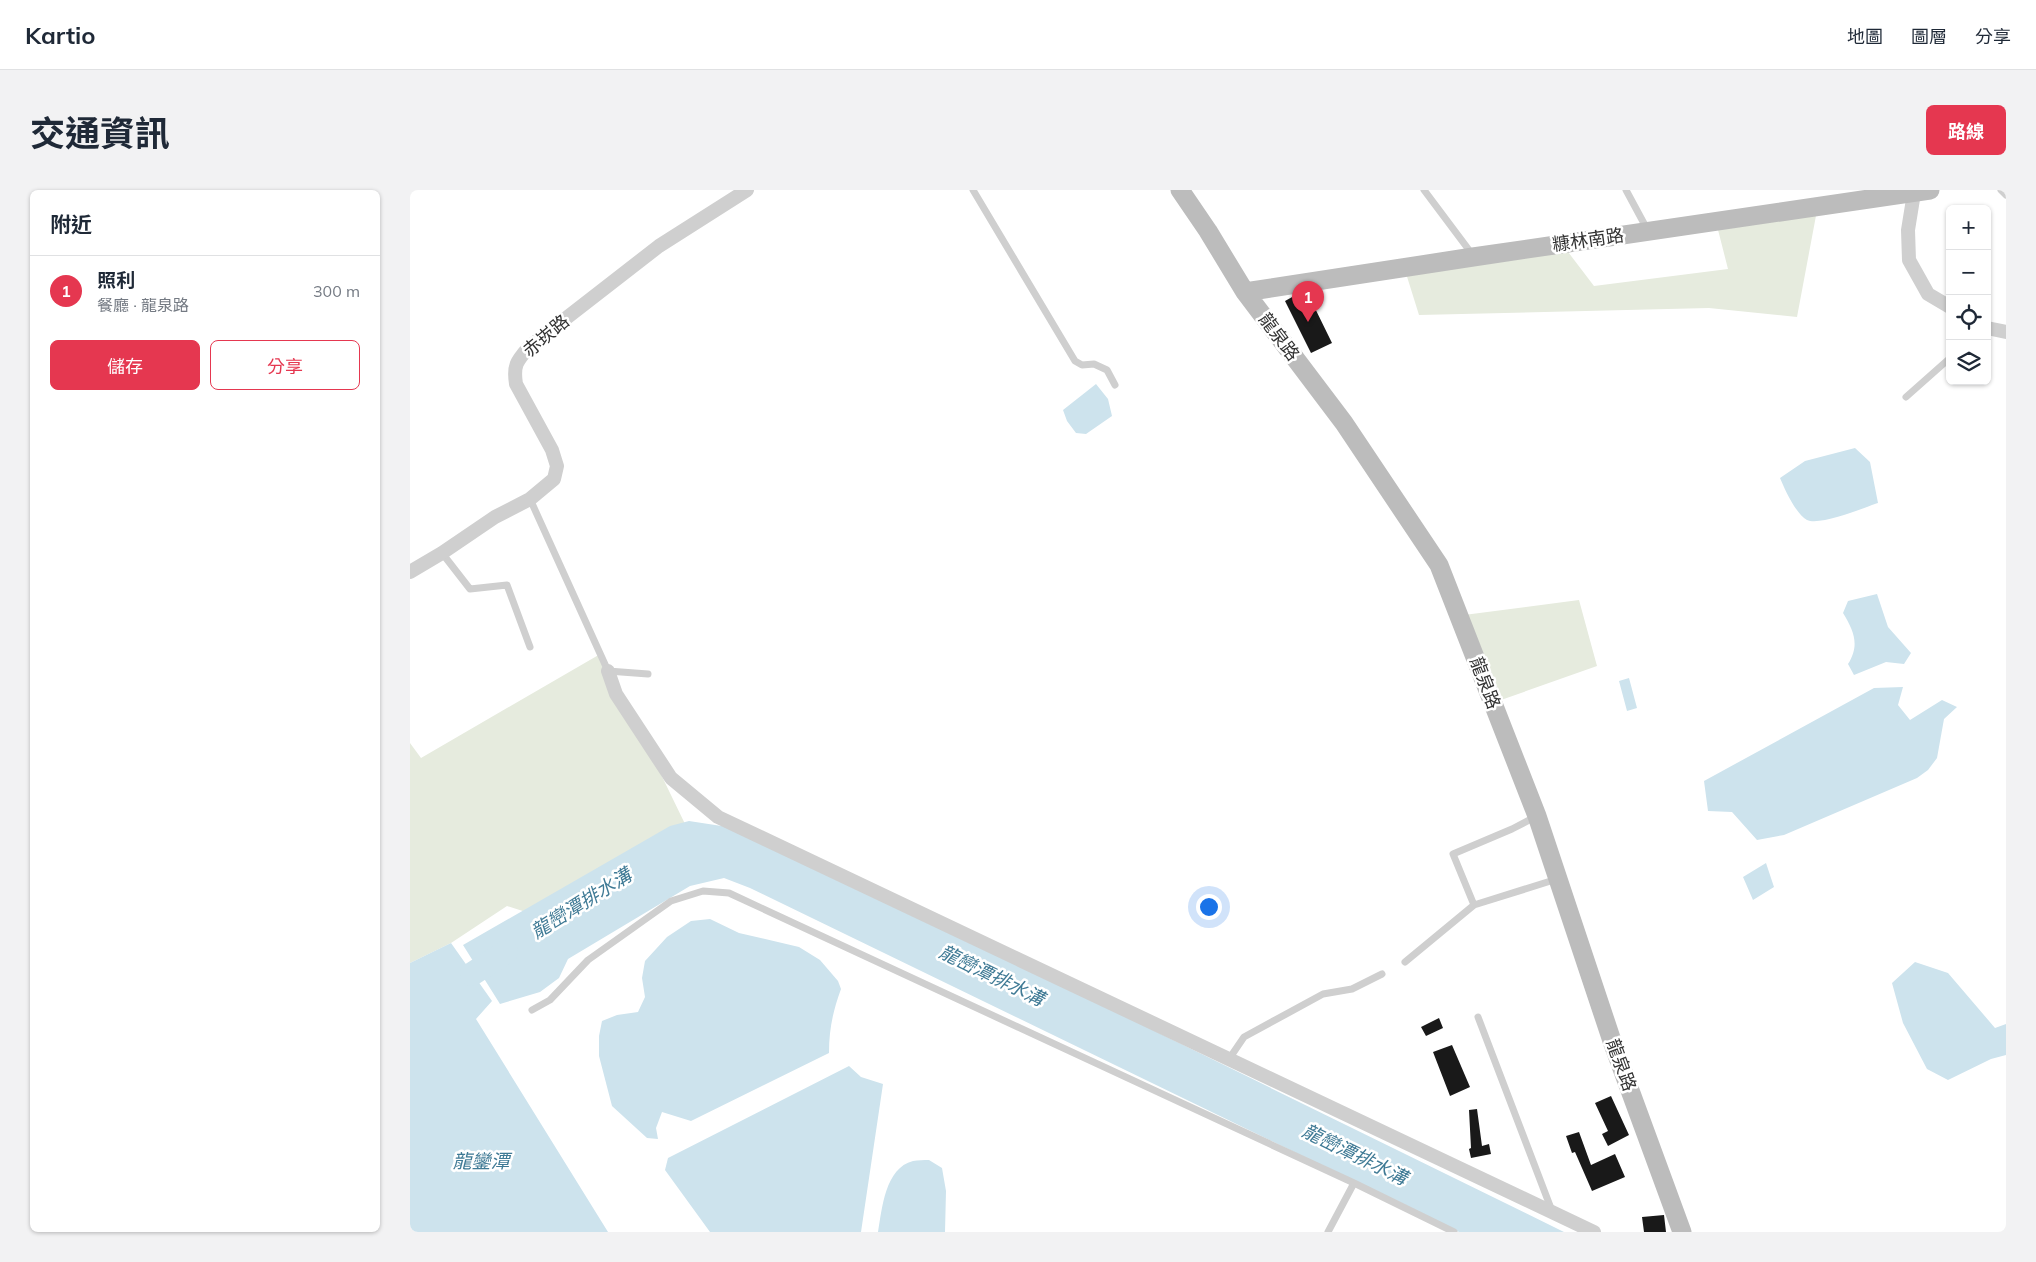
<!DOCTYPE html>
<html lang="zh-TW">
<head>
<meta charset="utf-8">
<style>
  body { margin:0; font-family:Mulish,"Noto Sans TC",sans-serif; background:#f2f2f3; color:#1f2937 }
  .controls { position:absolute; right:15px; top:15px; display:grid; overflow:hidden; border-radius:8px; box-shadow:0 1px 4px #0004 }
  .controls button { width:45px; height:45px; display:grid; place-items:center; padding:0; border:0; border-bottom:1px solid #e0e1e3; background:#fff; color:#1f2937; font:25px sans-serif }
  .you { position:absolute; left:798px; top:716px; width:18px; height:18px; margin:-12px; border:4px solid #fff; border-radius:50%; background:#1a73e8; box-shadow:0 0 0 8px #1a73e833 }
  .badge { display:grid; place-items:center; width:32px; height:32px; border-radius:50%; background:#e53750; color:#fff; font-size:16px; font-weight:700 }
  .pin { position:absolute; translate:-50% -41px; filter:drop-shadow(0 1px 2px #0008) }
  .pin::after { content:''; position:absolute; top:26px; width:18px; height:15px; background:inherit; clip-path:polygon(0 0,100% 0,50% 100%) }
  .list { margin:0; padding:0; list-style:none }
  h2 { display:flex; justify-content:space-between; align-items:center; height:65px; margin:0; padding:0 20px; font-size:21px }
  h2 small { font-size:16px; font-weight:400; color:#747a83 }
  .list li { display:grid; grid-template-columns:32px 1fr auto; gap:15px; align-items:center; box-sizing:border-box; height:70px; padding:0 20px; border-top:1px solid #e0e1e3 }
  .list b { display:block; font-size:19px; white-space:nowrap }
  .list p { margin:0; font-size:16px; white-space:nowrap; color:#747a83 }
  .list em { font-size:16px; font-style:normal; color:#747a83 }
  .actions { display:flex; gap:10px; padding:15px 20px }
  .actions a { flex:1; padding:11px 0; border:1px solid #e53750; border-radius:8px; text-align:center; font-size:18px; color:#e53750 }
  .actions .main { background:#e53750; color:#fff }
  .icon { flex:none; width:28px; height:28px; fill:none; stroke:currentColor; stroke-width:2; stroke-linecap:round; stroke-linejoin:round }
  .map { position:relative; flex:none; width:1596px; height:1042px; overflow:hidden; border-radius:8px }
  header { display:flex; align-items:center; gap:30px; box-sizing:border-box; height:70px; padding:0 25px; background:#fff; border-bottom:1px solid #e0e1e3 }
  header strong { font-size:24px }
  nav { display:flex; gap:28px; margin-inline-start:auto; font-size:18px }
  .intro { display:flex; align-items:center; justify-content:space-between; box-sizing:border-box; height:120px; padding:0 30px }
  h1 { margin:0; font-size:35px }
  .button { padding:12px 22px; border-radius:8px; background:#e53750; color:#fff; font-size:18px; font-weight:700 }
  main { display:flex; gap:30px; padding:0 30px }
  aside { flex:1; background:#fff; border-radius:8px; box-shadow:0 1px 4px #0004 }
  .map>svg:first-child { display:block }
  .green { fill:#e6ebde }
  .water { fill:#cde3ed }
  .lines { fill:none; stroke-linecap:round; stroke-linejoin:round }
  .river { stroke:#cde3ed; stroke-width:24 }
  .building { fill:#191919 }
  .lane { stroke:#cfcfcf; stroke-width:7 }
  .street { stroke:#cfcfcf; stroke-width:14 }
  .secondary { stroke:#bcbcbc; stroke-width:19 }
  .labels { text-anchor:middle; stroke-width:5; stroke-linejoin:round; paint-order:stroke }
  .street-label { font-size:18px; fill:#323232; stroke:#fff }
  .water-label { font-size:19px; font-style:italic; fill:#3f7a95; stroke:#fff }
</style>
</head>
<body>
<header>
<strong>Kartio</strong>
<nav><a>地圖</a><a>圖層</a><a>分享</a></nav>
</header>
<div class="intro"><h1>交通資訊</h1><a class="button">路線</a></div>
<main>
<aside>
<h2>附近<small></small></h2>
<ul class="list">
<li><span class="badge">1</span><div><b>照利</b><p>餐廳 · 龍泉路</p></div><em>300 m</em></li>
</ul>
<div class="actions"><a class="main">儲存</a><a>分享</a></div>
</aside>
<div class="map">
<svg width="1596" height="1042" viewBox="0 0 1596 1042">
  <rect width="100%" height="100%" fill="#fff"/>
  <path class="green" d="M 1408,15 L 1387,127 L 1299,118 L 1009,125 L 994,77 L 1152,54 L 1184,96 L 1318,79 L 1306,32 Z
    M 1169,410 L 1187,476 L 1091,510 L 1054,425 Z
    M 192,463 L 277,638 L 122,724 L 97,716 L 41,753 L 0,773 L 0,553 L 11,568 Z"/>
  <path class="water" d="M 686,194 L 698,209 L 702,226 L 676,244 L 666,243 L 657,231 L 653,220 Z
    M 1445,258 L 1460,272 L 1468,313 C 1453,318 1410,336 1397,330 C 1386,324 1375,300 1370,288 L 1395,271 Z
    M 1467,404 L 1478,437 L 1501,463 L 1494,474 L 1476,472 L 1444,485 L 1438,474 C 1450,455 1444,441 1433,423 L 1438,411 Z
    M 1219,488 L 1227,518 L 1217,521 L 1209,491 Z
    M 1493,497 L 1488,515 L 1500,530 L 1532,510 L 1547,517 L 1534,529 L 1527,568 L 1518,580 L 1507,588 L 1374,645 L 1347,650 L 1322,622 L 1298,621 L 1294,591 L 1464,498 Z
    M 279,631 L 318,637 L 372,658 L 1154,1042 L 1049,1042 L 340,698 L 314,688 L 280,696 L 158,769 L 149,788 L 130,802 L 90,814 L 53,755 L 260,636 Z
    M 1356,673 L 1364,697 L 1343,710 L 1333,687 Z
    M 300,729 L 329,743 L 389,757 L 410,770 L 428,791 L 431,799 C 423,821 419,839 419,863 L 281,931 L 252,922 L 246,938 L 248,949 L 237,948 L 202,916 L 189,866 L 189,846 L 192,831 L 207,825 L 228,822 L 235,807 L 232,788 L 235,771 L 257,747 L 281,731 Z
    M 41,753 L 82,811 L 66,829 L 198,1042 L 0,1042 L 0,773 Z
    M 1505,772 L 1538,783 L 1585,838 L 1596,834 L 1596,865 L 1581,869 L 1538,890 L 1517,879 L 1493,833 L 1482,793 Z
    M 439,876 L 451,887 L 473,894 L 451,1042 L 300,1042 L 255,980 L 258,968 Z
    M 519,970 L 532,978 L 536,1001 L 535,1042 L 468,1042 C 472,1019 475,978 503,971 C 508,970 514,970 519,970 Z"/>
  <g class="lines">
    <path class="river" d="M 62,784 L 96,762"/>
  </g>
  <path class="building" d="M 898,104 L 922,153 L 901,163 L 875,111 L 884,106 Z
    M 1029,828 L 1033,838 L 1016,846 L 1011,837 Z
    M 1042,855 L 1060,897 L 1040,906 L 1023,862 Z
    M 1201,906 L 1219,945 L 1198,956 L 1192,944 L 1198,941 L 1185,913 Z
    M 1067,919 L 1072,956 L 1079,954 L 1081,964 L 1061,968 L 1059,959 L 1061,958 L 1059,920 Z
    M 1169,942 L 1181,975 L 1205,964 L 1215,987 L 1182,1001 L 1165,962 L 1162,963 L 1156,946 Z
    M 1254,1025 L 1256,1042 L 1234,1042 L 1232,1027 Z"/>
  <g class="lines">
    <path class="lane" d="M 563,0 L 665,171 L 672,175 L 684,174 L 697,180 L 705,195
      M 1014,0 L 1062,64
      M 1216,0 L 1237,39
      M 1591,0 L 1596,5
      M 1496,207 L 1540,168
      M 120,309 L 198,481 L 238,484
      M 32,363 L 60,399 L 97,395 L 120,457
      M 1064,715 L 1043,664 L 1102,639 L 1127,626
      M 995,772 L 1064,715 L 1147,689
      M 122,820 L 140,810 L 178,770 L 261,711 L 293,701 L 319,703 L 944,993 L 1044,1042
      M 1068,827 L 1142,1021
      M 819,869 L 834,847 L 913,804 L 942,799 L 972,784
      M 918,1042 L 944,993"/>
    <path class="street" d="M 1504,3 L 1498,40 L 1499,70 L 1518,104 L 1540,117
      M 1577,138 L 1596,142
      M 0,382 L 32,363 L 85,327 L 120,309 L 144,289 L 147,276 L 142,260 L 106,194 C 103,175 107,171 119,157 L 249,56 L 337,0
      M 198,481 L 206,504 L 261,588 L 308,627 L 1184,1042"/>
    <path class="secondary" d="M 770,0 L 798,41 L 835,102 L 934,233 L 1029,375 L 1127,626 L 1203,854 L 1272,1042
      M 835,102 L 1063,67 L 1520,0"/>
  </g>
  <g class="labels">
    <g class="street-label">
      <text transform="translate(1178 50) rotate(-8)" y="6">糠林南路</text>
      <text transform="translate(136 146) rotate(-40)" y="6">赤崁路</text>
      <text transform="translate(869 147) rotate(53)" y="6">龍泉路</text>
      <text transform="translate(1075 493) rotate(69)" y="6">龍泉路</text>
      <text transform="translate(1211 875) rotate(70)" y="6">龍泉路</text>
    </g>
    <g class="water-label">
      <text transform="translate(171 713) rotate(-32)" y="7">龍巒潭排水溝</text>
      <text transform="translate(582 785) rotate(26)" y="7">龍巒潭排水溝</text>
      <text transform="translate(945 964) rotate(26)" y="7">龍巒潭排水溝</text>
      <text x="71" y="978">龍鑾潭</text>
    </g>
  </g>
</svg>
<div class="controls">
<button>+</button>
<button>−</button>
<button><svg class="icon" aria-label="locate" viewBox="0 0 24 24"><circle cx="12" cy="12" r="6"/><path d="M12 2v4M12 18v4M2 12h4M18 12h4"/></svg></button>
<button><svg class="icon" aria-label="layers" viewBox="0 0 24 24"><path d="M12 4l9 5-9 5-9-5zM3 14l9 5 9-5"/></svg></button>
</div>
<div class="you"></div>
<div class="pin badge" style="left:898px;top:132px">1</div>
</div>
</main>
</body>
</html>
